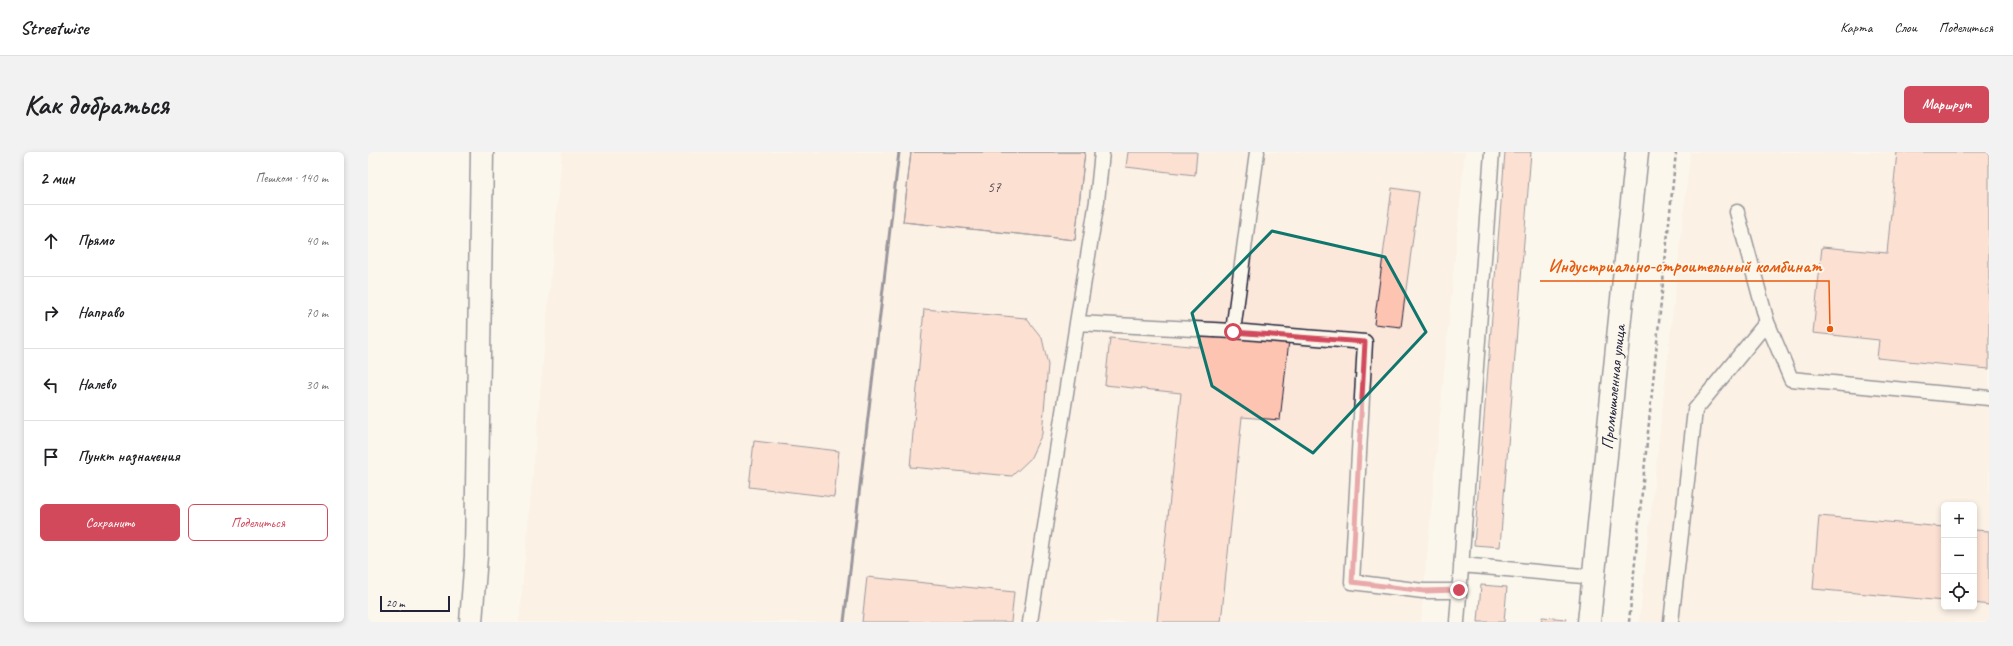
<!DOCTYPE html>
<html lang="ru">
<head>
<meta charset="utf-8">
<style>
  body { margin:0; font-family:Caveat,sans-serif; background:#f2f2f2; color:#202124 }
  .controls { position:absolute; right:12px; bottom:12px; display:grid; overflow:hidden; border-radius:6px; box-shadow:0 2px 6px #0003 }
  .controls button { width:36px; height:36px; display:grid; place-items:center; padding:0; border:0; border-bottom:1px solid #e0e0e0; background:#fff; color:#202124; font:20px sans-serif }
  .scale { position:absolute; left:12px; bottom:10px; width:70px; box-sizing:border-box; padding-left:4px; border:2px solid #22223b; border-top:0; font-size:11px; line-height:14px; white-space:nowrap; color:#22223b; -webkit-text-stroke:3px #fbf7ec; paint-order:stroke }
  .stop { position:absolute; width:12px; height:12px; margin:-9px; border:3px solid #d1495b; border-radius:50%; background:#fff }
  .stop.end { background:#d1495b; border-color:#fff; box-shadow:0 1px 4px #0008 }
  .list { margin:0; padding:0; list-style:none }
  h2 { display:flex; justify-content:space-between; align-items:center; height:52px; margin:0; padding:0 16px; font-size:17px }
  h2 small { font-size:13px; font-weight:400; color:#757577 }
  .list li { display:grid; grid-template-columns:26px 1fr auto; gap:12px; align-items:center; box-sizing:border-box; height:72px; padding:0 16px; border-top:1px solid #e0e0e0 }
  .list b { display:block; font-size:15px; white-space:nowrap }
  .list em { font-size:13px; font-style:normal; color:#757577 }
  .actions { display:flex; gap:8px; padding:12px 16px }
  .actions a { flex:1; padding:9px 0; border:1px solid #d1495b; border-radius:6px; text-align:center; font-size:14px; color:#d1495b }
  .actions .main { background:#d1495b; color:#fff }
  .icon { flex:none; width:22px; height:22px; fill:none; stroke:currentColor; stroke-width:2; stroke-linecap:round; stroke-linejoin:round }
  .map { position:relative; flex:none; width:1621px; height:470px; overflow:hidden; border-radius:6px }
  header { display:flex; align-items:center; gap:24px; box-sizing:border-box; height:56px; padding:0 20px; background:#fff; border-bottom:1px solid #e0e0e0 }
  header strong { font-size:19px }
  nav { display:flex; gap:22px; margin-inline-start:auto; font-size:14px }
  .intro { display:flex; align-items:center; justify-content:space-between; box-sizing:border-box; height:96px; padding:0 24px }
  h1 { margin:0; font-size:28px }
  .button { padding:10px 18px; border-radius:6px; background:#d1495b; color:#fff; font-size:14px; font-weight:700 }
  main { display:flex; gap:24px; padding:0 24px }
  aside { flex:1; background:#fff; border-radius:6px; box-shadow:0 2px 6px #0003 }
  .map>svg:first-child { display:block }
  .built { fill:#fce8db; fill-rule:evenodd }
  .building { fill:#fdc4b2; stroke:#22223b }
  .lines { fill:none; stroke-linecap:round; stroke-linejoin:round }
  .lane-casing { stroke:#22223b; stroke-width:17 }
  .street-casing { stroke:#22223b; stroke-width:25 }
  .path { stroke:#22223b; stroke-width:2.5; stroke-dasharray:4 3; stroke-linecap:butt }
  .lane { stroke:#fbf7ec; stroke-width:14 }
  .street { stroke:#fbf7ec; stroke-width:22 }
  .rail { stroke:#22223b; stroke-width:3 }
  .route { stroke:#d1495b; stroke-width:5 }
  .marked { fill:none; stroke:#0f766e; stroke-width:3; stroke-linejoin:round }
  .labels { text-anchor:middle; stroke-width:4; stroke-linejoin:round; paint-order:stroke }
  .number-label { font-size:15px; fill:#594a59 }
  .street-label { font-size:17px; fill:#22223b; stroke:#fbf7ec }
  .leader { fill:none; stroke:#e8590c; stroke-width:1.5 }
  .callout-dot { fill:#e8590c; stroke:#fbf7ec; stroke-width:1.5 }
  .callout-label { font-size:18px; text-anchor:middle; font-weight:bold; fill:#e8590c; stroke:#fbf7ec; stroke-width:4; stroke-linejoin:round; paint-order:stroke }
</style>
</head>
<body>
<header>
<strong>Streetwise</strong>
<nav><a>Карта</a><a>Слои</a><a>Поделиться</a></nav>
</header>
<div class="intro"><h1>Как добраться</h1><a class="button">Маршрут</a></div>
<main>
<aside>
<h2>2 мин<small>Пешком · 140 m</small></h2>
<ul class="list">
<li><svg class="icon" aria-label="ahead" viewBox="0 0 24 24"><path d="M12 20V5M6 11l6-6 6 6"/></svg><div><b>Прямо</b></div><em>40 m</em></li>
<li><svg class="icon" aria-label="right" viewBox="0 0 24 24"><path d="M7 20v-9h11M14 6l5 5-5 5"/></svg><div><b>Направо</b></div><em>70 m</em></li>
<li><svg class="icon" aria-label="left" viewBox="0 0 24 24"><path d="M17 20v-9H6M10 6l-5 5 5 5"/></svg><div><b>Налево</b></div><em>30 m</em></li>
<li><svg class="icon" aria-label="arrive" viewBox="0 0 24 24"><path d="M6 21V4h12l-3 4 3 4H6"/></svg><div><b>Пункт назначения</b></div></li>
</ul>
<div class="actions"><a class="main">Сохранить</a><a>Поделиться</a></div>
</aside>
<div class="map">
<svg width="1621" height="470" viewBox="0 0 1621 470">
  <rect width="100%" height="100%" fill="#fbf7ec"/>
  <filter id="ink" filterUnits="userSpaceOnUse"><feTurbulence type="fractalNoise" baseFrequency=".025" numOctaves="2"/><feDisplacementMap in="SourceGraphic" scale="8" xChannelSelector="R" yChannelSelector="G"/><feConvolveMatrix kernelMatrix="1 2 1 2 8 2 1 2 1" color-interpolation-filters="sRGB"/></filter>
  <g filter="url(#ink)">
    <path class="built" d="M 194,0 L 1097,0 L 1053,470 L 151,470 Z
      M 1322,0 L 1621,0 L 1621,470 L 1271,470 ZM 1576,353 L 1606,353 L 1606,455 L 1576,455 Z"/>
    <path class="building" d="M 543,0 L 717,0 L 707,88 L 535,70 Z
      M 543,0 L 717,0 L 707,88 L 535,70 Z
      M 760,0 L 829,0 L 827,23 L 758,15 Z
      M 1137,0 L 1163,0 L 1132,395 L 1106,393 Z
      M 1529,0 L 1621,0 L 1621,217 L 1509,206 L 1511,188 L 1445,181 L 1454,95 L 1519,101 Z
      M 1024,36 L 1051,40 L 1033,175 L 1006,172 Z
      M 556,157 L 658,166 L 674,186 L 680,213 L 674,282 L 662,307 L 644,324 L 542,315 Z
      M 833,180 L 921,188 L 912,268 L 874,265 L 853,470 L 789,470 L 813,241 L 737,233 L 742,186 L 831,195 Z
      M 386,289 L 471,299 L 466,345 L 381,335 Z
      M 1451,364 L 1576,375 L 1576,449 L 1445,437 Z
      M 1606,378 L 1621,379 L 1621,453 L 1606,451 Z
      M 499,425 L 646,440 L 643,470 L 494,470 Z
      M 1113,433 L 1139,435 L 1136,470 L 1110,470 Z
      M 1174,465 L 1199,467 L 1198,470 L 1173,470 Z"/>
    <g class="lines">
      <defs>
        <path id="lane" d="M 1369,60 L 1399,170 L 1423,227 L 1621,246
          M 709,171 L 729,49 L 734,0
          M 865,179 L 997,190 L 984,430 L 1055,439 L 1091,439
          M 1093,413 L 1226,425
          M 662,470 L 709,171 L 865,179 L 889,0
          M 1089,470 L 1124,0
          M 1303,470 L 1327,258 L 1399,170"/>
        <g id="street">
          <path d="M 103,470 L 108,404 L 114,0"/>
          <path id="s1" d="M 1221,470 L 1269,0"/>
        </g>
      </defs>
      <use href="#lane" class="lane-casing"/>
      <use href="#street" class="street-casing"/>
      <path class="path" d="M 1261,470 L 1308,0"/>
      <use href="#lane" class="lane"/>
      <use href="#street" class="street"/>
      <path class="rail" d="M 476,470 L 531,0"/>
    </g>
  </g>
  <g class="lines" filter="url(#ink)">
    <path class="route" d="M 865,180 L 997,190 L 984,430 L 1056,439 L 1091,438"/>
  </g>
  <path d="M0 0H1621V470H0ZM 904,79 L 1017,105 L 1058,180 L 945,301 L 844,234 L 824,161 Z" fill="#fbf7ec" fill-opacity=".55" fill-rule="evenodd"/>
  <path class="marked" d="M 904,79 L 1017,105 L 1058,180 L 945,301 L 844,234 L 824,161 Z"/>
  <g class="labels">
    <g class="number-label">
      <text x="626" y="40">57</text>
    </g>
    <g class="street-label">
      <text dy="6" stroke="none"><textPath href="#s1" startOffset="236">Промышленная улица</textPath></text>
    </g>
  </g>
  <path class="leader" d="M1462 177L1461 129H1172"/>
  <circle class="callout-dot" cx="1462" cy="177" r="4"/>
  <g class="callout-label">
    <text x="1317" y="120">Индустриально-строительный комбинат</text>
  </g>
</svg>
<div class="controls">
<button>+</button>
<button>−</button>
<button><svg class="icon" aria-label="locate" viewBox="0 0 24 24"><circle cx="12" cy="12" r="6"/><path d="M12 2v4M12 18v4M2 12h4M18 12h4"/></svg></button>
</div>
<div class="scale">20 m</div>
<div class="stop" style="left:865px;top:180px"></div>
<div class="stop end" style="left:1091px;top:438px"></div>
</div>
</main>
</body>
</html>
